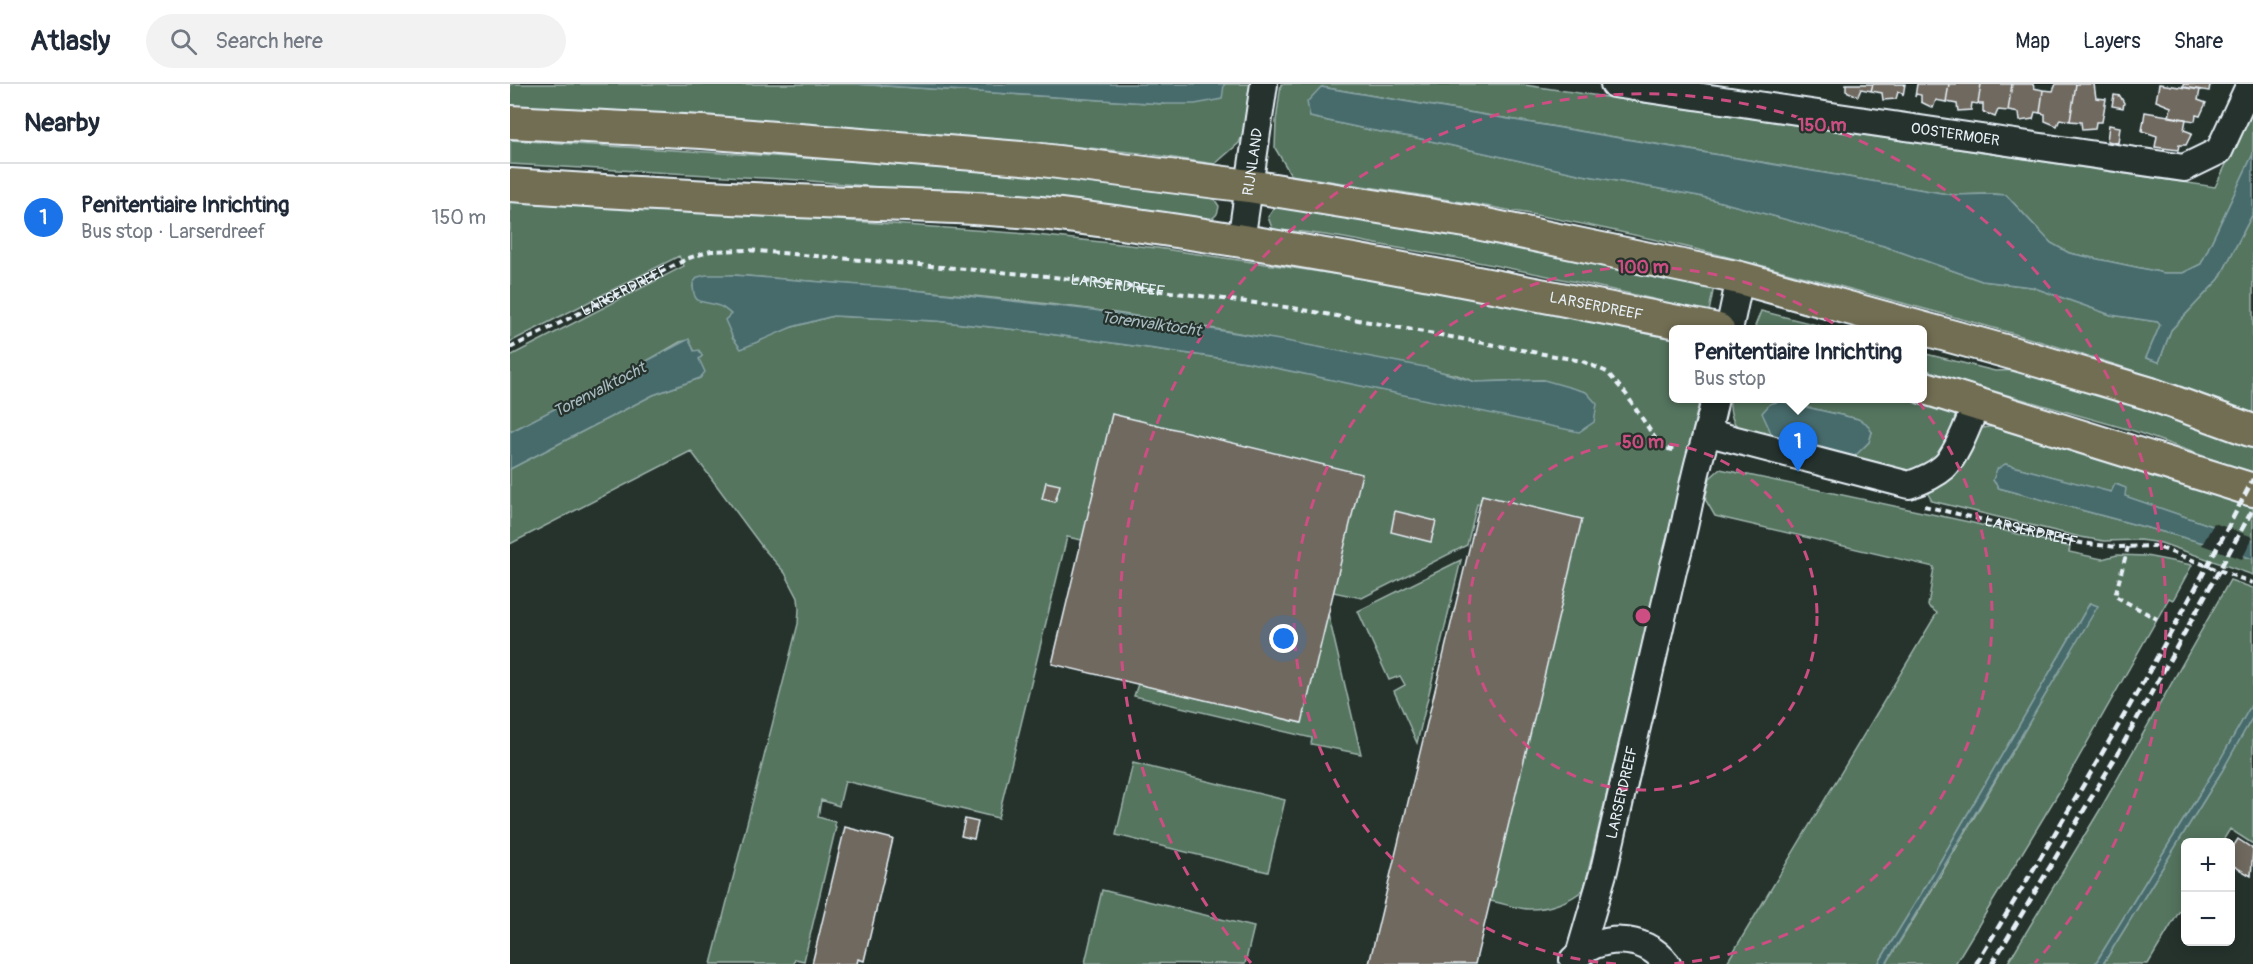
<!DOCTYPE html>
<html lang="en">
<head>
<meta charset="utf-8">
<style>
  body { margin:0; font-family:Pangolin,sans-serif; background:#f2f2f3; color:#1f2937 }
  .controls { position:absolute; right:18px; bottom:18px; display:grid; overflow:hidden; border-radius:9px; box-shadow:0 3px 15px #0003 }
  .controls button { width:54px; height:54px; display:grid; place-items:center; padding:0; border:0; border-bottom:2px solid #e0e1e3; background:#fff; color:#1f2937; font:30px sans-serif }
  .you { position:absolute; left:774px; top:555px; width:21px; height:21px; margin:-15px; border:4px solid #fff; border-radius:50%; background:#1a73e8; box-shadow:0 0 0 9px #1a73e833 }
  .badge { display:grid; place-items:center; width:39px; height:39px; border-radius:50%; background:#1a73e8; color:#fff; font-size:20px; font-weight:700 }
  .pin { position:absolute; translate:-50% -50px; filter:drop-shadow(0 2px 3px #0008) }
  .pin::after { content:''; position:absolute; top:32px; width:21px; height:18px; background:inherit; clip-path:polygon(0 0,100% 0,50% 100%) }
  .popup { position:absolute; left:1159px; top:241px; width:258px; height:78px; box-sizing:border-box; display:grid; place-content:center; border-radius:9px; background:#fff; filter:drop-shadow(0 2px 4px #0005); font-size:20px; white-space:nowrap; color:#747a83 }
  .popup b { font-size:22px; color:#1f2937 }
  .popup::after { content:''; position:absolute; left:50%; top:100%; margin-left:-12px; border:12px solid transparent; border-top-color:#fff }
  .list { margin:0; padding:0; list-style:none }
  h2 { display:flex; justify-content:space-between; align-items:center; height:78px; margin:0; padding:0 24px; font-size:26px }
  h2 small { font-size:20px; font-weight:400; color:#747a83 }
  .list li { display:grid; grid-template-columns:39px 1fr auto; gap:18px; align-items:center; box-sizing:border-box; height:108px; padding:0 24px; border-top:2px solid #e0e1e3 }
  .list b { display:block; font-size:22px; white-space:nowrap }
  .list p { margin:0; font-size:20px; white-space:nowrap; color:#747a83 }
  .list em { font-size:20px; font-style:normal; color:#747a83 }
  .icon { flex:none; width:33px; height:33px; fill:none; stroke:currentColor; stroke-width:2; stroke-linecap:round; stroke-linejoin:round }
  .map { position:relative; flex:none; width:1743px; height:880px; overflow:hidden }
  header { display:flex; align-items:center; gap:36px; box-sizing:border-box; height:84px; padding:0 30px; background:#fff; border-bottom:2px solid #e0e1e3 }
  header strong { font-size:28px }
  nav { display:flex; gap:33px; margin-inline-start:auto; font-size:21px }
  .search { width:420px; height:54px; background:#f2f2f3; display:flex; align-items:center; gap:15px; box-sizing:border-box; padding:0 21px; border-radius:33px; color:#747a83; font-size:22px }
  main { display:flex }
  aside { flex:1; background:#fff }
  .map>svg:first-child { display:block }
  .green { fill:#54755f; stroke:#9eb3ac; stroke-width:1.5; fill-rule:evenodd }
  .water { fill:#466b6b; stroke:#87a1a3; stroke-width:1.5 }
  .pier { fill:#26332d }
  .building { fill:#70695e; stroke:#e8f1f8; stroke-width:1.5 }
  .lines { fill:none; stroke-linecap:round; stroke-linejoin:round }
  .minor-casing { stroke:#e8f1f8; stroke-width:30 }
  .major-casing { stroke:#e8f1f8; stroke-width:36 }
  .path { stroke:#e8f1f8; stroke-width:4; stroke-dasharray:6 4.5; stroke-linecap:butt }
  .minor { stroke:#26332d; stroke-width:26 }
  .major { stroke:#726e52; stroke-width:32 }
  .rail { stroke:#e8f1f8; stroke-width:4.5; stroke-dasharray:9 4.5; stroke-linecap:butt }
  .ring { fill:none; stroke:#cc4e82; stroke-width:3; stroke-dasharray:10 8 }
  .labels { text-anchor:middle; stroke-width:4.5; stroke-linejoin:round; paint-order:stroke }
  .street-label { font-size:15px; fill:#e8f1f8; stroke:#26332d }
  .water-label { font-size:16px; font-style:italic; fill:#a7bbc0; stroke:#26332d }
  .centre { fill:#cc4e82; stroke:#26332d; stroke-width:3 }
  .ring-label { font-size:18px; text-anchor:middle; font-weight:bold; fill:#cc4e82; stroke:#26332d; stroke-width:4.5; stroke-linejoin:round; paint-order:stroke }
</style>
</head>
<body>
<header>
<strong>Atlasly</strong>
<div class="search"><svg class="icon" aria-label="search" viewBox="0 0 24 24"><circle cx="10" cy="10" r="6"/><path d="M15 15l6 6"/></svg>Search here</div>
<nav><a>Map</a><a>Layers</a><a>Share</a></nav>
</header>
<main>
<aside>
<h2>Nearby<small></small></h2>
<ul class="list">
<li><span class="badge">1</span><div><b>Penitentiaire Inrichting</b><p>Bus stop · Larserdreef</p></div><em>150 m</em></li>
</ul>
</aside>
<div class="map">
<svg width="1743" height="880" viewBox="0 0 1743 880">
  <rect width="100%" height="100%" fill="#26332d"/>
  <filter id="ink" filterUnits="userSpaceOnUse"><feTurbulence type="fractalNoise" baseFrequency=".0167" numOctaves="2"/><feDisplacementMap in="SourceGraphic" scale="12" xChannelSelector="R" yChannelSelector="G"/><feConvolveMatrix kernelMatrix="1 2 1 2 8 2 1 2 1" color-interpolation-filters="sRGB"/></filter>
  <g filter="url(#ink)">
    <path class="green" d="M 0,0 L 345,0 L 654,20 L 714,1 L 713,0 L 744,0 L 740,33 L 729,59 L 705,80 L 630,69 L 519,58 L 0,31 Z
      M 771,0 L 1008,0 L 1705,103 L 1743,25 L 1743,70 L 1691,180 L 1673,189 L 1654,189 L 1559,169 L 1541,159 L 1496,111 L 1481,110 L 1443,111 L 812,3 L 798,18 L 800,33 L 860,46 L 907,54 L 1073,91 L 1189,112 L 1374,162 L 1472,197 L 1522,203 L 1601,231 L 1648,238 L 1650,241 L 1636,274 L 1649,278 L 1661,246 L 1709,195 L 1743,129 L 1743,329 C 1630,285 1513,251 1396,220 C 1296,193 1197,166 1096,145 C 992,123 886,107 781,91 L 765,64 L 766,37 Z
      M 0,56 L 342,77 L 557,94 L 702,112 L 709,122 C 708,130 706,133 699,136 L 644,128 L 290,96 L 0,80 Z
      M 0,112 L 517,150 L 647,164 L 824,190 L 961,206 L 1163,250 L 1164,314 L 1190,315 L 1074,805 C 1060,818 1036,826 1017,825 C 1005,824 992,819 980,817 L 972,411 L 970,420 L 967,420 L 957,461 L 852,514 L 557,453 L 488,734 L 335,697 L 329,722 L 311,716 L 308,733 L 325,738 L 325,742 L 326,743 L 294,877 L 285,875 L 284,880 L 201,880 L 288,540 L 289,525 L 288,514 L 275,489 L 253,464 L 181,367 L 0,460 L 0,385 L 143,311 L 190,294 L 188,275 L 192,272 L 189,267 L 185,268 L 179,256 L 170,258 L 118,288 L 0,348 L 0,272 L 174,182 L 169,172 L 0,258 ZM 223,191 C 344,200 465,210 585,226 C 706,243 827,267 947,291 L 965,298 L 1034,296 L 855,302 L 737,278 L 518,247 L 426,237 L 323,232 L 227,258 L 222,254 L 222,230 L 183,203 L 185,197 Z
      M 772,122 L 1094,177 L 1204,202 L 1199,228 C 1098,204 997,182 894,165 C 853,158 810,148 767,146 L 762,144 L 758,133 L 765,123 Z
      M 1251,227 L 1323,245 L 1257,246 L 1245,242 Z
      M 1412,269 L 1485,287 L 1514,286 L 1743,360 L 1743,390 L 1624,347 L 1413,287 Z
      M 1412,314 L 1447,325 C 1437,363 1429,386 1385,388 L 1230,347 C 1222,338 1219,327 1220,315 ZM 1270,317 L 1348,335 L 1362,348 L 1359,358 L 1344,372 L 1265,318 Z
      M 1495,340 L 1743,424 L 1743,456 L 1614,412 L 1615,404 L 1606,400 L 1601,409 L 1496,380 L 1483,396 L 1489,404 L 1694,459 L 1743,475 L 1743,491 L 1651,459 L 1630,456 L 1594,457 L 1570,453 L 1422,417 L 1418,410 L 1429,401 L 1467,348 L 1473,344 Z
      M 1210,385 L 1459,438 L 1560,463 L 1559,468 L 1592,475 L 1607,471 L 1636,472 L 1682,481 L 1663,516 L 1659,514 L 1552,703 L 1445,880 L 1376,880 L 1423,804 L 1587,522 L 1580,519 L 1417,800 L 1368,880 L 1216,880 L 1427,529 L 1418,522 L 1424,483 L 1205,432 L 1195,415 L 1200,394 Z
      M 951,476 L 907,659 L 884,607 L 895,601 L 890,592 L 879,596 L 848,527 Z
      M 1720,496 L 1743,504 L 1743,618 L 1706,683 L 1585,880 L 1497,880 L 1591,724 Z
      M 818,529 L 851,670 L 801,660 L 802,654 L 624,612 L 628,600 L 791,639 Z
      M 1743,632 L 1743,760 L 1720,745 L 1712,758 L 1676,758 L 1675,818 L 1638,880 L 1593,880 L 1712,687 Z
      M 623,679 L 775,716 L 758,788 L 606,751 Z
      M 592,806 L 744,843 L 735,880 L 575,879 Z"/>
    <path class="water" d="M 345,0 L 713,0 L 714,1 L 712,15 L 685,20 L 654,20 Z
      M 811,3 L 1443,111 L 1481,110 L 1496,111 L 1541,159 L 1559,169 L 1654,189 L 1673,189 L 1691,180 L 1743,70 L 1743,129 L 1709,195 L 1661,246 L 1649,278 L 1636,274 L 1650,241 L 1648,238 L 1601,231 L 1522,203 L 1472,197 L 1374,162 L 1189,112 L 1073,91 L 907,54 L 860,46 L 800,33 L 797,18 Z
      M 196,191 L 223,191 L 376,203 L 583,226 L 776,257 L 915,283 L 965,298 L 1034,296 L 1076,308 L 1087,320 L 1084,338 L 1069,348 L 737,278 L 518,247 L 426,237 L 323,232 L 282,243 L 231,265 L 223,254 L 215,236 L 221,230 C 217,227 213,223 209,222 C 193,215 183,224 183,199 L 188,193 Z
      M 179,255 L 184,267 L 189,266 L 192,272 L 189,275 L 195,288 L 190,294 L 143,311 L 0,385 L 0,348 Z
      M 1270,317 L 1348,335 L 1356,339 L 1362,348 L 1359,358 L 1344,373 L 1263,353 L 1252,329 L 1260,320 Z
      M 1495,380 L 1601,408 L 1605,400 L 1616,404 L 1615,412 L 1743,456 L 1743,475 L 1694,459 L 1489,404 L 1483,396 L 1487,385 Z
      M 1580,519 L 1588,522 L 1376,880 L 1368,880 L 1417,800 Z
      M 1743,618 L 1743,632 L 1712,687 L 1593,880 L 1585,880 L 1706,683 Z"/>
    <path class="pier" d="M 1704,439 L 1743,453 L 1732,475 L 1692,461 Z"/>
    <path class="building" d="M 1336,0 L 1363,0 L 1361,7 L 1351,5 L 1348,12 L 1336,7 Z
      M 1363,0 L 1395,0 L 1393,12 L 1392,9 L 1388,8 L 1386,15 L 1373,16 L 1372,9 L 1361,7 Z
      M 1407,0 L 1439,0 L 1436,18 L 1426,16 L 1423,24 L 1411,18 L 1411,11 L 1406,10 L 1405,13 Z
      M 1439,0 L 1471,0 L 1468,20 L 1462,19 L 1461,26 L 1448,27 L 1447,20 L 1436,18 Z
      M 1471,0 L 1502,0 L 1498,27 L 1488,26 L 1485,33 L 1473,28 L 1473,20 L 1468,20 Z
      M 1502,0 L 1523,0 L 1524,4 L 1533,6 L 1530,29 L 1525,28 L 1523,35 L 1510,37 L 1509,29 L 1498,27 Z
      M 1546,0 L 1566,0 L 1560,37 L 1550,35 L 1547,42 L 1535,37 L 1535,30 L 1530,29 L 1533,6 L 1543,7 Z
      M 1566,0 L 1584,0 L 1586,14 L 1596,15 L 1592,38 L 1586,38 L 1585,45 L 1572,46 L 1571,38 L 1560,37 Z
      M 1649,0 L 1690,6 L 1688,16 L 1696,19 L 1690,32 L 1686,31 L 1685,37 L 1659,33 L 1661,23 L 1646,17 Z
      M 1673,0 L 1705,0 L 1700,1 L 1699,7 L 1673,3 Z
      M 1604,11 L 1610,12 L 1614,19 L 1613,24 L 1602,22 Z
      M 1635,28 L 1676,35 L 1674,46 L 1682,49 L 1676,61 L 1669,61 L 1668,66 L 1645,63 L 1647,52 L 1632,47 Z
      M 1599,41 L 1610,43 L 1608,59 L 1597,57 Z
      M 602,330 L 852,390 L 792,639 L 542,580 Z
      M 536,398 L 550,401 L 545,418 L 532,415 Z
      M 972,411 L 1072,435 L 965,880 L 859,880 Z
      M 885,427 L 926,437 L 921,458 L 881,448 Z
      M 455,735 L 468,738 L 464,755 L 451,752 Z
      M 335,743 L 383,755 L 354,877 L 348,875 L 347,880 L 302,880 Z
      M 1728,755 L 1743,765 L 1741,792 L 1720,780 L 1720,767 Z"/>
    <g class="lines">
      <defs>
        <g id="minor">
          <path id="s3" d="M 1104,0 L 1674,84 L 1709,67 L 1740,0"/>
          <path id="s4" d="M 731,157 L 754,0"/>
          <path d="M 1219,246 L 1230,194"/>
          <path d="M 1199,349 L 1399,401 C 1411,397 1424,392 1434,383 C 1448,370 1459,337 1467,319"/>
          <path id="s5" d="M 1070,868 L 1094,786 L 1164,482 C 1175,446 1180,409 1190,373 C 1196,353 1201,335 1205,314"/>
          <path d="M 1063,876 C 1088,850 1134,849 1157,880"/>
        </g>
        <g id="major">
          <path d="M 0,38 L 192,48 L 524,75 L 739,102 L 962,138 L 1230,194 L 1509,271 L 1638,309 L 1743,347"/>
          <path id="s6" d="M 0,101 C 104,108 208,114 312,118 C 391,121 471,122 550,131 C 771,158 989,203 1208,246"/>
          <path d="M 1412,303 L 1743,406"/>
        </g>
      </defs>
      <use href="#minor" class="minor-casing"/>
      <use href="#major" class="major-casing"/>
      <g class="path">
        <path id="s1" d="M 0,264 L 179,174 L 201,167 L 236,166 L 536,192 L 783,224 L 1072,277 L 1097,288 L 1116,310 L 1145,354 L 1154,364 L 1167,367"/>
        <path id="s2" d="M 1414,422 L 1571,459 L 1607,463 L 1645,462 L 1743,499"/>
        <path d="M 1618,463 L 1605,512 L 1647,535"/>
      </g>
      <use href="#minor" class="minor"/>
      <use href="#major" class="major"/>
      <path class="rail" d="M 1466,880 C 1563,721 1658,561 1743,395
        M 1482,880 L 1608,669 L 1743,425"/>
    </g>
  </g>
  <g class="ring">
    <circle cx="1133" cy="532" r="174"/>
    <path d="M1106 880A349 349 0 1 1 1160 880"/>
    <path d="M741 879A523 523 0 1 1 1525 879"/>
  </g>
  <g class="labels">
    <g class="street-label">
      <text dy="5" stroke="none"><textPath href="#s3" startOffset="345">OOSTERMOER</textPath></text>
      <text dy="5" stroke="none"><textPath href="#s4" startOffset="80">RIJNLAND</textPath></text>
      <text dy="5" stroke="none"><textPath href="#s1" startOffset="632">LARSERDREEF</textPath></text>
      <text dy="5" stroke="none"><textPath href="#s1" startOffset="128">LARSERDREEF</textPath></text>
      <text dy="5" stroke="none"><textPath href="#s6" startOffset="1095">LARSERDREEF</textPath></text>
      <text dy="5" stroke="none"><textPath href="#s2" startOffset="110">LARSERDREEF</textPath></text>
      <text dy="5" stroke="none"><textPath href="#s5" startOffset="165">LARSERDREEF</textPath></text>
    </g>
    <g class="water-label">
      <text transform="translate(641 239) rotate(8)" y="6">Torenvalktocht</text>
      <text transform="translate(89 305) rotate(-27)" y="6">Torenvalktocht</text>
    </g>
  </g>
  <circle cx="1133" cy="532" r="9" class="centre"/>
  <g class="ring-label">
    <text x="1312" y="47">150 m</text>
    <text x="1133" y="189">100 m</text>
    <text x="1133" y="364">50 m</text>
  </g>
</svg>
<div class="controls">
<button>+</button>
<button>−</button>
</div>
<div class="you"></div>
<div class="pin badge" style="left:1288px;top:388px">1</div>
<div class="popup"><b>Penitentiaire Inrichting</b>Bus stop</div>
</div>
</main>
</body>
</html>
